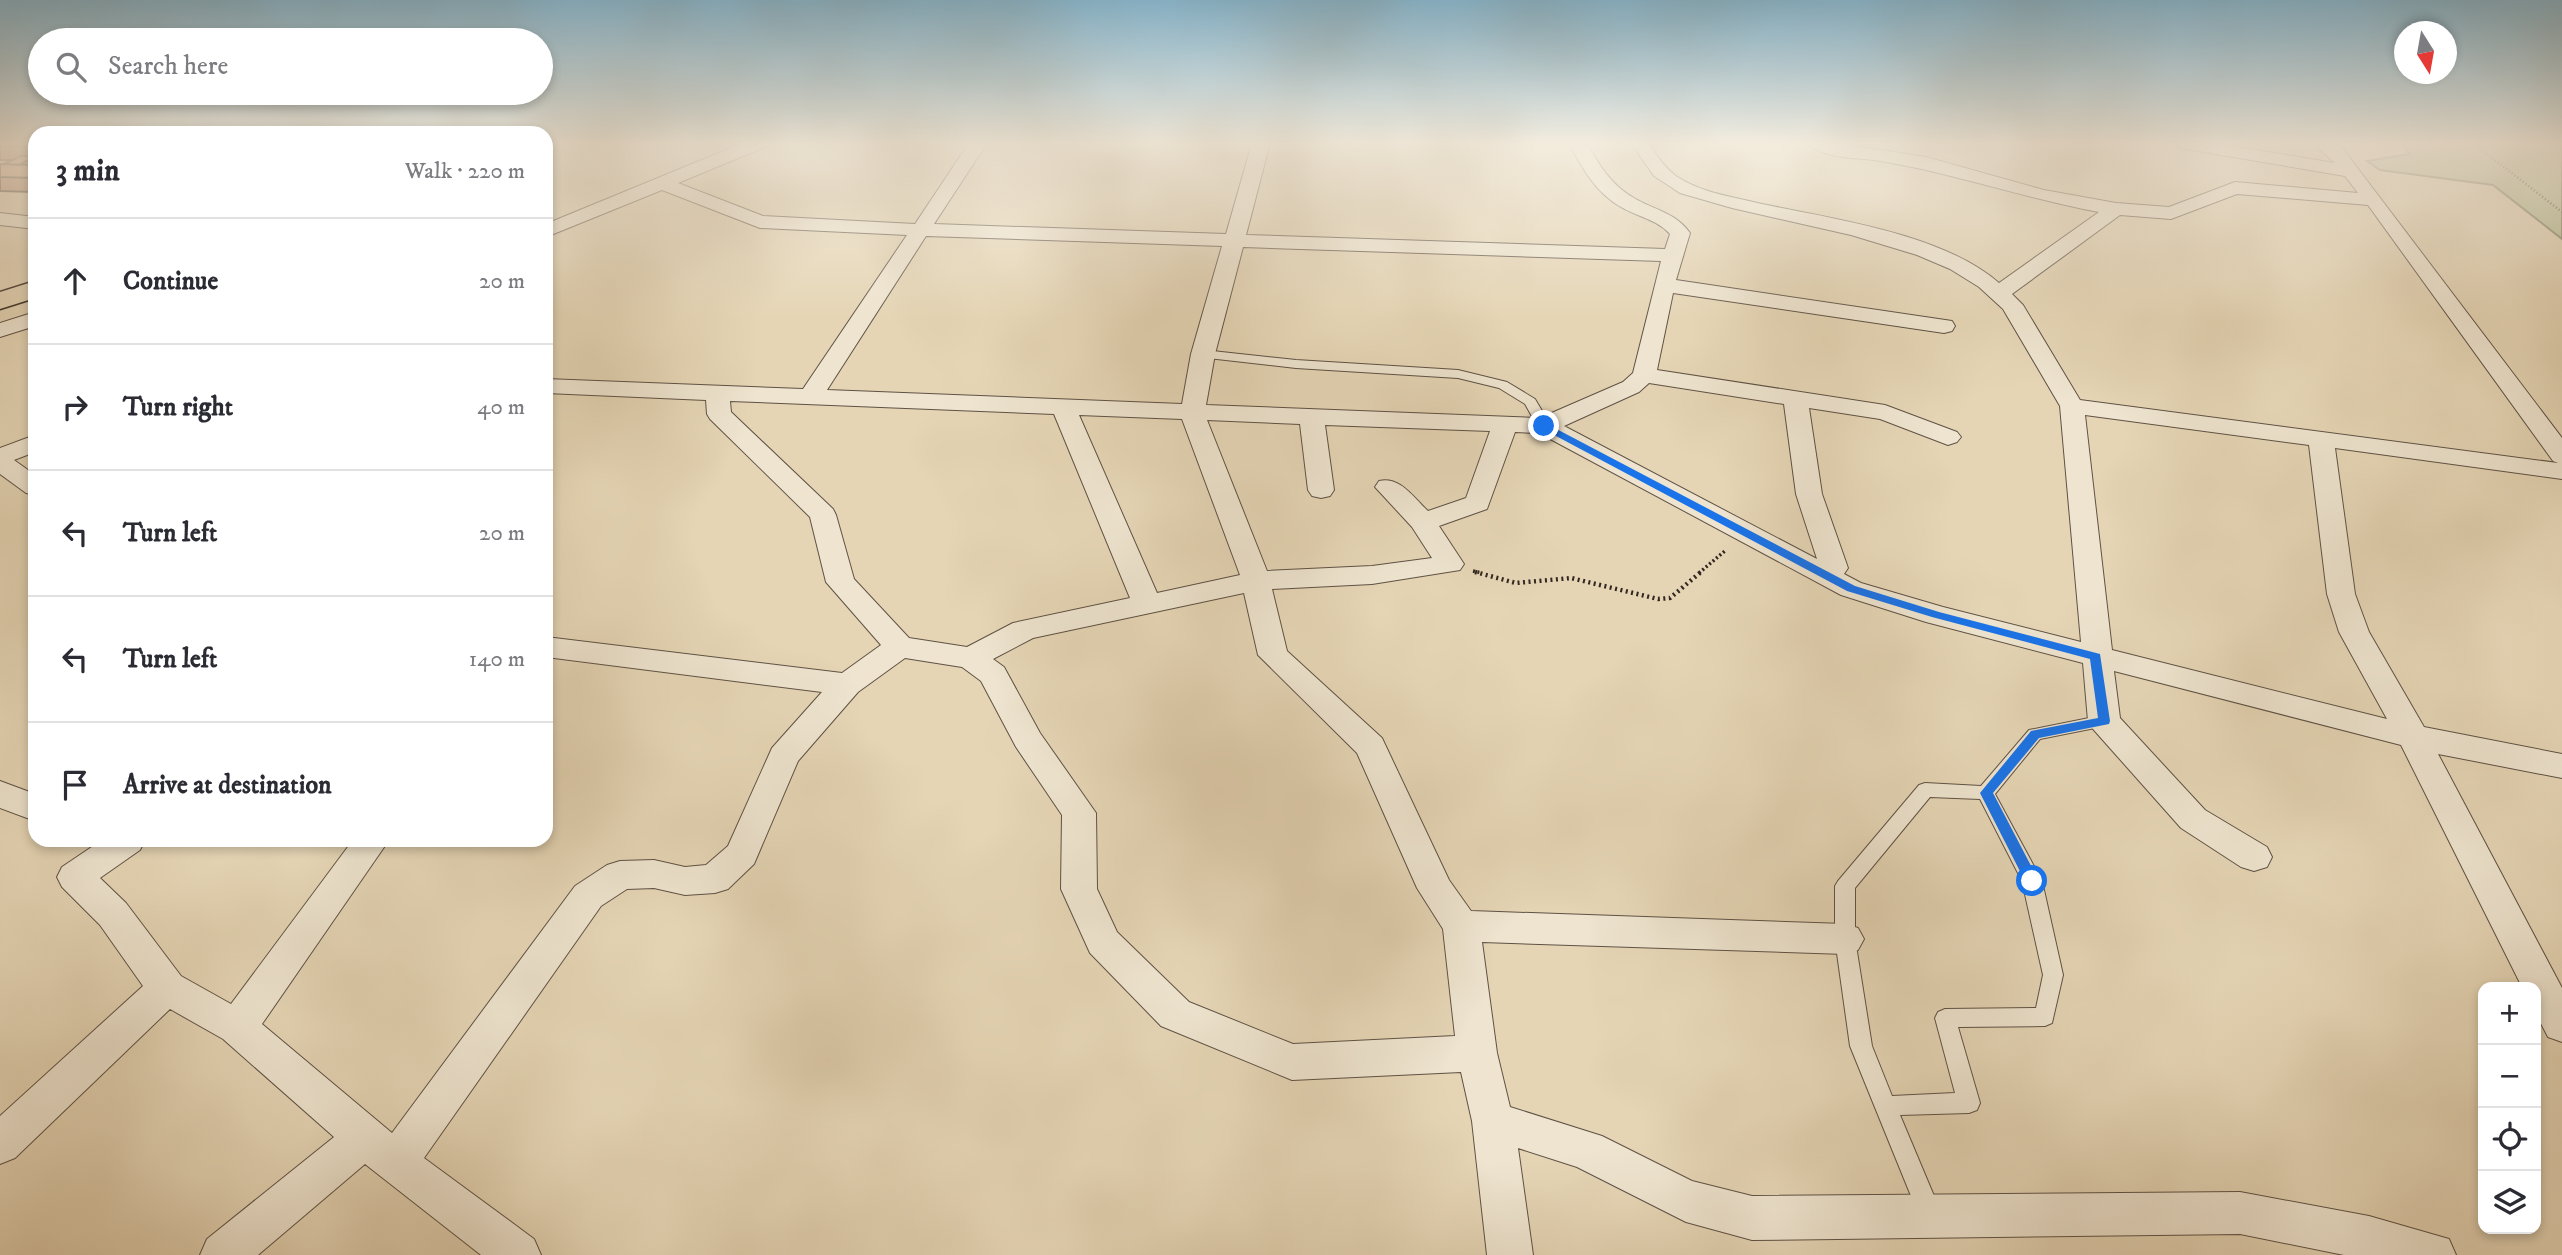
<!DOCTYPE html>
<html lang="en">
<head>
<meta charset="utf-8">
<style>
  body { margin:0; font-family:"IM FELL DW Pica",serif; background:#f2f2f3; color:#2b2b33 }
  .controls { position:absolute; right:21px; bottom:21px; display:grid; overflow:hidden; border-radius:14px; box-shadow:0 4px 10px #0003 }
  .controls button { width:63px; height:63px; display:grid; place-items:center; padding:0; border:0; border-bottom:2px solid #e1e1e2; background:#fff; color:#2b2b33; font:35px sans-serif }
  .compass { position:absolute; left:2394px; top:21px; width:63px; height:63px; border-radius:50%; background:#fff; box-shadow:0 4px 10px #0003; rotate:169deg }
  .stop { position:absolute; width:21px; height:21px; margin:-16px; border:5px solid #1a73e8; border-radius:50%; background:#fff }
  .stop.end { background:#1a73e8; border-color:#fff; box-shadow:0 2px 7px #0008 }
  .list { margin:0; padding:0; list-style:none }
  h2 { display:flex; justify-content:space-between; align-items:center; height:91px; margin:0; padding:0 28px; font-size:30px }
  h2 small { font-size:23px; font-weight:400; color:#7c7c81 }
  .list li { display:grid; grid-template-columns:46px 1fr auto; gap:21px; align-items:center; box-sizing:border-box; height:126px; padding:0 28px; border-top:2px solid #e1e1e2 }
  .list b { display:block; font-size:26px; white-space:nowrap }
  .list em { font-size:23px; font-style:normal; color:#7c7c81 }
  .icon { flex:none; width:38px; height:38px; fill:none; stroke:currentColor; stroke-width:2; stroke-linecap:round; stroke-linejoin:round }
  .map { position:relative; flex:none; width:2562px; height:1255px; overflow:hidden }
  .search { position:absolute; background:#fff; box-shadow:0 4px 10px #0003; left:28px; top:28px; width:525px; height:77px; display:flex; align-items:center; gap:18px; box-sizing:border-box; padding:0 24px; border-radius:38px; color:#7c7c81; font-size:26px }
  .panel { position:absolute; background:#fff; box-shadow:0 4px 10px #0003; left:28px; top:126px; width:525px; height:721px; border-radius:21px }
  .map>svg:first-child { display:block }
  .green { fill:#b1be90; stroke:#727258; stroke-width:2 }
  .lines { fill:none; stroke-linecap:round; stroke-linejoin:round }
  .lane-casing { stroke:#5f5245; stroke-width:2 }
  .street-casing { stroke:#5f5245; stroke-width:2 }
  .highway-casing { stroke:#322720; stroke-width:3 }
  .path-far2 { stroke:#322720; stroke-width:2.5; stroke-dasharray:1 2.5; stroke-linecap:butt }
  .path-far1 { stroke:#322720; stroke-width:3.5; stroke-dasharray:2 2.5; stroke-linecap:butt }
  .path { stroke:#322720; stroke-width:4.5; stroke-dasharray:2 3.5; stroke-linecap:butt }
  .lane { fill:#eee4cf; fill-rule:evenodd }
  .street { fill:#eee4cf; fill-rule:evenodd }
  .highway { fill:#e5d5b5; fill-rule:evenodd }
  .wall { fill:#bb8a6c; stroke:#322720; stroke-width:2 }
  .shaded-wall { fill:#987058; stroke:#322720; stroke-width:2 }
  .building { fill:#d9a07d; stroke:#322720; stroke-width:2 }
  .route { fill:#1a73e8 }
</style>
</head>
<body>
<div class="map">
<svg width="2562" height="1255" viewBox="0 0 2562 1255">
  <rect width="100%" height="100%" fill="#e5d5b5"/>
  <filter id="stains"><feTurbulence type="fractalNoise" baseFrequency=".00286" numOctaves="4"/><feColorMatrix values="0 0 0 0 .2 0 0 0 0 .09 0 0 0 0 .02 0 0 0 .5 -.17"/></filter>
  <radialGradient id="worn" r=".72"><stop offset=".6" stop-color="#630" stop-opacity="0"/><stop offset="1" stop-color="#630" stop-opacity=".3"/></radialGradient>
  <path class="green" d="M 2402,143 L 2562,143 L 2562,239 L 2493,185 L 2380,170 L 2367,161 L 2410,154 Z"/>
  <g class="lines">
    <defs>
      <path id="lane" d="M 1203,350 L 1296,360 L 1458,370 L 1507,382 L 1535,399 L 1551,426 L 1544,430 L 1539,429 L 1525,404 L 1499,388 L 1458,378 L 1296,368 L 1199,357 L 1199,351 Z
        M 2104,715 L 2110,717 L 2112,721 L 2110,725 L 2040,739 L 1995,794 L 2042,881 L 2063,975 L 2052,1023 L 2045,1026 L 1958,1027 L 1980,1103 L 1977,1110 L 1969,1113 L 1900,1115 L 1942,1215 L 1938,1223 L 1930,1226 L 1922,1223 L 1850,1046 L 1835,939 L 1835,886 L 1838,881 L 1919,785 L 1925,783 L 1981,786 L 2029,730 ZM 1930,797 L 1980,799 L 2022,881 L 2043,975 L 2036,1008 L 1945,1009 L 1938,1012 L 1935,1018 L 1955,1093 L 1892,1096 L 1872,1046 L 1855,939 L 1855,888 Z"/>
      <path id="street" d="M 743,143 L 768,143 L 765,147 L 678,183 L 763,216 L 915,224 L 969,143 L 987,143 L 934,224 L 1226,234 L 1252,143 L 1270,143 L 1246,235 L 1665,249 L 1670,234 C 1656,219 1638,217 1621,207 C 1596,193 1582,168 1569,143 L 1587,143 C 1599,165 1611,185 1634,198 C 1654,210 1675,212 1690,233 L 1676,280 L 1952,321 L 1955,326 L 1952,331 L 1944,333 L 1673,293 L 1657,370 L 1885,405 L 1957,432 L 1961,437 L 1957,442 L 1948,445 L 1880,419 L 1809,408 L 1822,494 L 1848,568 L 1844,574 L 1861,583 L 1943,607 L 2081,642 L 2060,406 L 2003,309 L 1979,287 L 1950,269 L 1917,255 L 1851,235 L 1732,208 L 1680,193 L 1654,176 L 1631,143 L 1649,143 C 1656,155 1664,167 1676,176 C 1701,193 1734,197 1762,204 C 1834,219 1943,234 1999,283 L 2099,212 C 2023,198 1951,172 1874,160 C 1856,158 1821,158 1808,143 L 1836,143 L 1926,157 L 2044,190 L 2116,203 L 2169,207 L 2235,182 L 2358,193 L 2345,176 L 2180,148 L 2171,143 L 2213,143 L 2335,163 L 2313,143 L 2334,143 L 2343,149 L 2562,438 L 2562,479 L 2335,448 L 2355,594 L 2369,632 L 2424,727 L 2562,754 L 2562,778 L 2438,754 L 2562,988 L 2562,1042 L 2548,1037 L 2536,1014 L 2536,987 L 2522,987 L 2401,745 L 2114,671 L 2120,718 L 2205,810 L 2267,847 L 2272,857 L 2267,867 L 2254,871 L 2241,867 L 2181,828 L 2093,729 L 2088,721 L 2083,663 L 1926,622 L 1841,595 L 1539,433 L 1515,432 L 1487,509 L 1439,526 L 1464,564 L 1460,570 L 1372,584 L 1272,589 L 1287,651 L 1382,738 L 1449,880 L 1471,911 L 1845,924 L 1858,928 L 1864,939 L 1858,950 L 1845,954 L 1482,942 L 1497,1053 L 1510,1107 L 1602,1136 L 1692,1181 L 1752,1196 L 2240,1192 L 2369,1216 L 2449,1239 L 2456,1255 L 2344,1255 L 2240,1234 L 1752,1240 L 1686,1222 L 1577,1167 L 1518,1148 L 1533,1255 L 1487,1255 L 1472,1121 L 1461,1072 L 1292,1080 L 1161,1026 L 1090,953 L 1061,889 L 1062,815 L 1016,747 L 981,681 L 962,667 L 905,658 L 858,692 L 798,761 L 754,864 L 728,889 L 715,893 L 685,895 L 654,888 L 627,889 L 601,906 L 424,1158 L 534,1239 L 541,1255 L 481,1255 L 365,1164 L 258,1255 L 200,1255 L 207,1239 L 334,1137 L 223,1039 L 170,1009 L 15,1158 L 0,1164 L 0,1116 L 143,986 L 100,925 L 62,887 L 57,877 L 62,867 L 102,840 L 145,840 L 140,850 L 100,878 L 126,903 L 181,976 L 231,1004 L 353,840 L 389,840 L 262,1024 L 392,1133 L 575,886 L 607,865 L 620,861 L 654,860 L 685,867 L 706,865 L 728,846 L 772,748 L 822,692 L 546,657 L 546,637 L 842,673 L 881,645 L 826,582 L 810,517 L 710,419 L 707,414 L 706,400 L 546,393 L 546,379 L 803,389 L 907,235 L 760,228 L 662,190 L 546,237 L 546,224 ZM 2237,194 L 2368,205 L 2553,461 L 2558,463 L 2080,400 L 2023,305 L 2012,294 L 2120,215 L 2171,219 ZM 926,236 L 1222,246 L 1191,354 L 1182,404 L 827,390 ZM 1243,247 L 1661,261 L 1633,373 L 1623,382 L 1540,418 L 1206,405 L 1215,354 ZM 1649,383 L 1784,404 L 1796,494 L 1817,559 L 1564,426 L 1639,392 ZM 730,401 L 1054,414 L 1130,598 L 1013,623 L 967,647 L 909,638 L 854,579 L 836,515 L 833,509 L 731,412 ZM 1079,415 L 1182,419 L 1240,575 L 1157,593 ZM 2085,415 L 2309,445 L 2327,594 L 2339,632 L 2387,719 L 2112,650 ZM 1207,420 L 1300,424 L 1308,490 L 1312,496 L 1321,498 L 1330,496 L 1334,490 L 1325,425 L 1490,431 L 1466,498 L 1428,511 C 1413,497 1400,476 1379,481 L 1375,487 L 1412,527 L 1432,558 L 1372,566 L 1267,571 ZM 1244,593 L 1258,655 L 1357,753 L 1417,888 L 1443,929 L 1455,1036 L 1293,1044 L 1189,1002 L 1117,932 L 1097,889 L 1096,813 L 1040,733 L 1004,667 L 993,659 L 1033,638 Z
        M 0,213 L 35,217 L 35,229 L 0,225 Z
        M 35,312 L 35,326 L 0,337 L 0,323 Z
        M 35,435 L 35,452 L 14,460 L 35,475 L 35,495 L 26,493 L 0,474 L 0,448 Z
        M 0,781 L 35,794 L 35,821 L 0,808 Z"/>
      <path id="highway" d="M 35,281 L 35,298 L 0,309 L 0,292 Z"/>
    </defs>
    <use href="#lane" class="lane-casing"/>
    <use href="#street" class="street-casing"/>
    <use href="#highway" class="highway-casing"/>
    <path class="path-far2" d="M 2473,143 L 2562,212"/>
    <path class="path-far1" d="M 1473,571 L 1482,573
      M 1699,573 L 1726,550"/>
    <path class="path" d="M 1475,572 L 1516,583 L 1571,578 L 1658,599 L 1670,598 L 1701,572"/>
    <use href="#lane" class="lane"/>
    <use href="#street" class="street"/>
    <use href="#highway" class="highway"/>
  </g>
  <path class="wall" d="M 0,143 L 35,143 L 35,162 L 30,165 L 35,165 L 35,192 L 0,191 L 0,164 L 4,164 L 12,160 L 0,160 Z"/>
  <path class="shaded-wall" d="M 35,156 L 35,162 L 8,177 L 1,174 Z"/>
  <path class="building" d="M 0,143 L 35,143 L 35,147 L 0,146 Z
    M 21,156 L 35,156 L 19,165 L 4,164 Z
    M 0,164 L 35,165 L 35,178 L 0,177 Z"/>
  <linearGradient id="sky" x2="0" y2="1"><stop stop-color="#87b6ce"/><stop offset="0.45" stop-color="#f3ecde"/><stop offset="1" stop-color="#f3ecde" stop-opacity="0"/></linearGradient>
  <rect width="2562" height="319" fill="url(#sky)"/>
  <path class="route" d="M 1541,424 L 1547,424 L 1855,586 L 1939,612 L 2100,654 L 2110,721 L 2109,724 L 2039,738 L 1993,793 L 2039,881 L 2037,885 L 2027,885 L 1980,793 L 2031,731 L 2098,718 L 2090,659 L 1932,617 L 1847,591 L 1541,428 Z"/>
  <rect width="100%" height="100%" filter="url(#stains)"/>
  <rect width="100%" height="100%" fill="url(#worn)"/>
</svg>
<div class="controls">
<button>+</button>
<button>−</button>
<button><svg class="icon" aria-label="locate" viewBox="0 0 24 24"><circle cx="12" cy="12" r="6"/><path d="M12 2v4M12 18v4M2 12h4M18 12h4"/></svg></button>
<button><svg class="icon" aria-label="layers" viewBox="0 0 24 24"><path d="M12 4l9 5-9 5-9-5zM3 14l9 5 9-5"/></svg></button>
</div>
<svg class="compass" viewBox="-18 -18 36 36"><path d="M0-13l5 13h-10z" fill="#e53935"/><path d="M0 13l5-13h-10z" fill="#7c7c81"/></svg>
<div class="stop" style="left:2032px;top:881px"></div>
<div class="stop end" style="left:1544px;top:426px"></div>
<div class="search"><svg class="icon" aria-label="search" viewBox="0 0 24 24"><circle cx="10" cy="10" r="6"/><path d="M15 15l6 6"/></svg>Search here</div>
<section class="panel">
<h2>3 min<small>Walk · 220 m</small></h2>
<ul class="list">
<li><svg class="icon" aria-label="ahead" viewBox="0 0 24 24"><path d="M12 20V5M6 11l6-6 6 6"/></svg><div><b>Continue</b></div><em>20 m</em></li>
<li><svg class="icon" aria-label="right" viewBox="0 0 24 24"><path d="M7 20v-9h11M14 6l5 5-5 5"/></svg><div><b>Turn right</b></div><em>40 m</em></li>
<li><svg class="icon" aria-label="left" viewBox="0 0 24 24"><path d="M17 20v-9H6M10 6l-5 5 5 5"/></svg><div><b>Turn left</b></div><em>20 m</em></li>
<li><svg class="icon" aria-label="left" viewBox="0 0 24 24"><path d="M17 20v-9H6M10 6l-5 5 5 5"/></svg><div><b>Turn left</b></div><em>140 m</em></li>
<li><svg class="icon" aria-label="arrive" viewBox="0 0 24 24"><path d="M6 21V4h12l-3 4 3 4H6"/></svg><div><b>Arrive at destination</b></div></li>
</ul>
</section>
</div>
</body>
</html>
